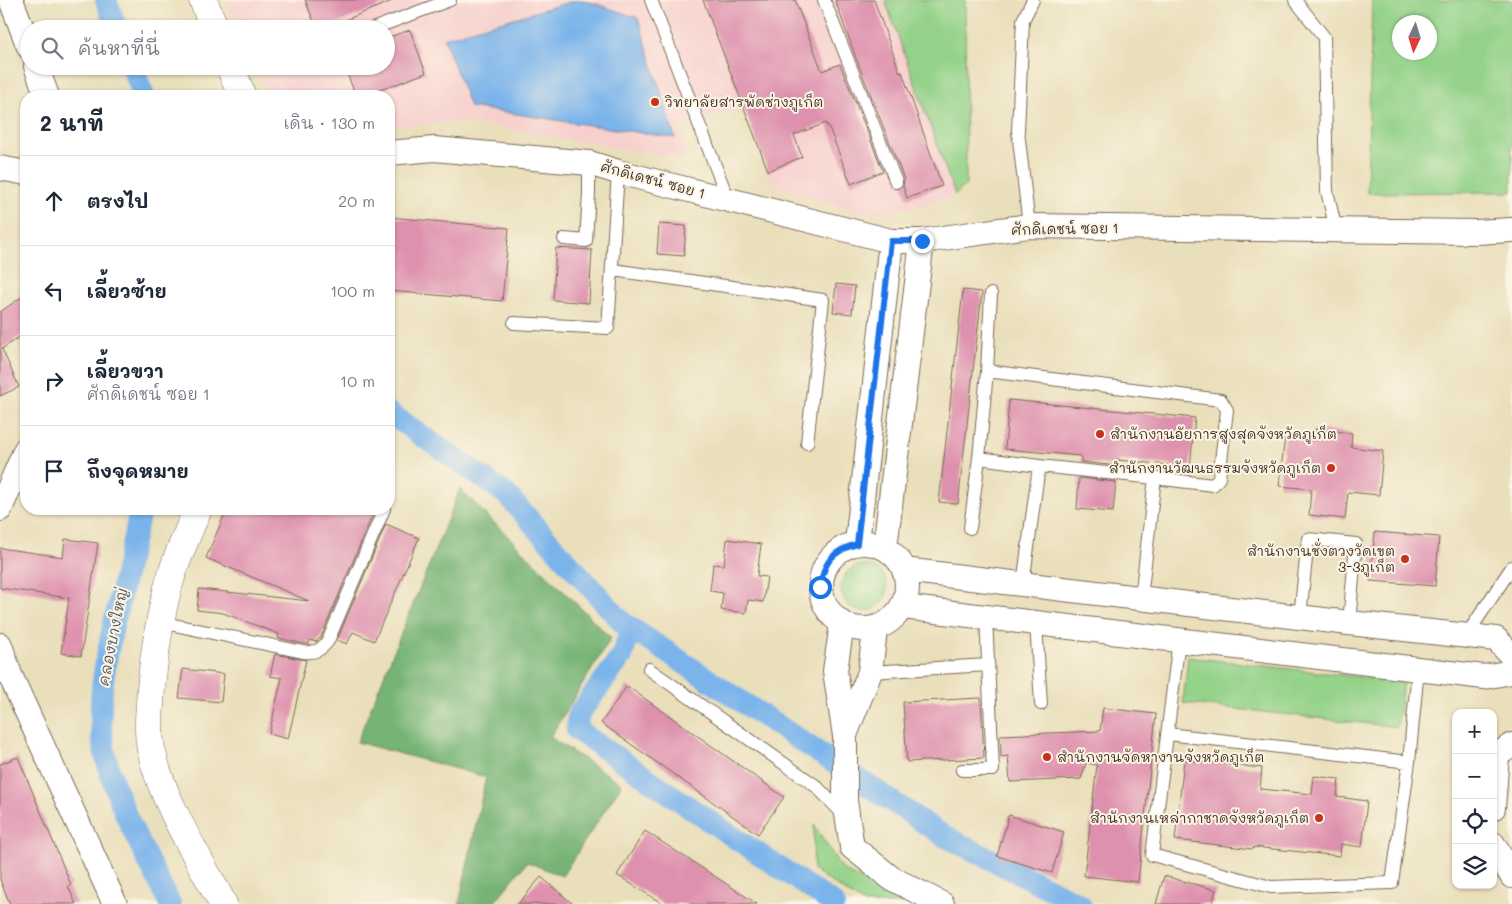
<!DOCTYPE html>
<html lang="th">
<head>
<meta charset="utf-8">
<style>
  body { margin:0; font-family:Mali,"Playpen Sans Thai",sans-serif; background:#f2f2f3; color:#1f2937 }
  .controls { position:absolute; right:15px; bottom:15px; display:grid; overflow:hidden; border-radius:10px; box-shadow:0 1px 4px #0004 }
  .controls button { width:45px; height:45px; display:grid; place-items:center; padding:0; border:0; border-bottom:1px solid #e0e1e3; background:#fff; color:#1f2937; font:25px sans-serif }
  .compass { position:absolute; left:1392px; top:15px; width:45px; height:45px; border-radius:50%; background:#fff; box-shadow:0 1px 4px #0004; rotate:184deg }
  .stop { position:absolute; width:15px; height:15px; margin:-11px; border:4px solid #1a73e8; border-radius:50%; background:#fff }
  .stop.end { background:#1a73e8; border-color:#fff; box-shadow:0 1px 5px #0008 }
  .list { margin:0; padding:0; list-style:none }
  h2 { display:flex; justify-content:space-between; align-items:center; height:65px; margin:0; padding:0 20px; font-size:21px }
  h2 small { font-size:16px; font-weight:400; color:#747a83 }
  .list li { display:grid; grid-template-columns:32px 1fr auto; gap:15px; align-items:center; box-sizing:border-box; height:90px; padding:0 20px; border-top:1px solid #e0e1e3 }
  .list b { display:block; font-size:19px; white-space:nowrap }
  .list p { margin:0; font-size:16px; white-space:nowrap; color:#747a83 }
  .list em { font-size:16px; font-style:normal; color:#747a83 }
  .icon { flex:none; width:28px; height:28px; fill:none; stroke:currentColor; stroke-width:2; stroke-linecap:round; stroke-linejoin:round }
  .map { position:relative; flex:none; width:1512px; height:904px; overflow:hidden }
  .search { position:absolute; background:#fff; box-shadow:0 1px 4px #0004; left:20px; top:20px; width:375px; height:55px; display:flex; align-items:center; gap:12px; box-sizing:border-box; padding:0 18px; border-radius:28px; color:#747a83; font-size:19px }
  .panel { position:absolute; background:#fff; box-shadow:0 1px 4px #0004; left:20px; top:90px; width:375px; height:425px; border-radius:20px }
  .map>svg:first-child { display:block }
  .built { fill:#f7d0ce }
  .green { fill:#93d288; stroke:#677e53; fill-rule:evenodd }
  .forest { fill:#76b474; stroke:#586f49 }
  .water { fill:#7ab4eb; stroke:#5a6f84 }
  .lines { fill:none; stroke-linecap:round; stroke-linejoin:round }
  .canal { stroke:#7ab4eb; stroke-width:22 }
  .building { fill:#de91ae }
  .lane-casing { stroke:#786955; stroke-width:14 }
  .street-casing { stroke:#786955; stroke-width:26 }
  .secondary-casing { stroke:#786955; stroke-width:29 }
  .lane { stroke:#fff; stroke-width:12 }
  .street { stroke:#fff; stroke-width:24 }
  .secondary { stroke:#fff; stroke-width:28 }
  .route { stroke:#1a73e8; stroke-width:6 }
  .poi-dot { fill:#c8321e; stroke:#fcf5e5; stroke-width:2 }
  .labels { text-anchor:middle; stroke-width:4; stroke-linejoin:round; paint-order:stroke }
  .poi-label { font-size:14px; fill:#3b2a1e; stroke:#fcf5e5; text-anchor:start }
  .street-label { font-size:14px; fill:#3b2a1e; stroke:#fcf5e5 }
  .water-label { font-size:15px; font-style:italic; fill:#4e535c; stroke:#fcf5e5 }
</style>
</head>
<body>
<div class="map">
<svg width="1512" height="904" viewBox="0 0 1512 904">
  <rect width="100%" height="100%" fill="#fcf5e5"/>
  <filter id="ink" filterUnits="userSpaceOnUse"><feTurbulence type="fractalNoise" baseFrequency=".02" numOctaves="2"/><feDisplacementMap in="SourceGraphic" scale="10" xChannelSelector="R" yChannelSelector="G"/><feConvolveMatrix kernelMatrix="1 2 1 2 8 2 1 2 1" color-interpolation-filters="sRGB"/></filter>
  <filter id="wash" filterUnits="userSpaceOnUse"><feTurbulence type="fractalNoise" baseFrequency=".0096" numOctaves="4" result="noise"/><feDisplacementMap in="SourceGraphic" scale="20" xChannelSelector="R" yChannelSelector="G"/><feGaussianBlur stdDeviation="1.12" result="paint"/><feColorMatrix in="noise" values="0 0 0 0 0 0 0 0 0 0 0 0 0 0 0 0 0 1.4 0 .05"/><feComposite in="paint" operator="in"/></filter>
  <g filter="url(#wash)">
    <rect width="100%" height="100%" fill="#eadfbb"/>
    <path class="built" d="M 225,0 L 885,0 L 955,195 L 916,208 L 863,213 L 774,185 L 743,107 L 678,127 L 688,160 L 467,122 L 389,126 L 389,96 L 269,96 L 256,66 L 386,66 L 386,29 L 239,29 Z"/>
    <path class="green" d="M 885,0 L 965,0 L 966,185 L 955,195 Z
      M 1372,0 L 1512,0 L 1512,192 L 1367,193 ZM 1430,22 L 1430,52 L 1400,52 L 1400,22 Z
      M841 588a23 23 0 1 1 46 0a23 23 0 1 1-46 0Z
      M 1188,657 L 1403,682 L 1397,727 L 1183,703 Z
      M 814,825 L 842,869 L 904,904 L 864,904 L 813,870 Z"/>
    <path class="forest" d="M 460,489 L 611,638 L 550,737 L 622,784 L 562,876 L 527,862 L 493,904 L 459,904 L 486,777 L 357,742 Z"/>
    <path class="water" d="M 577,0 L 584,0 L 638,18 L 675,138 L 470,107 L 444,38 Z"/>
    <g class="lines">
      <path class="canal" d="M 106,0 L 117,29
        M 132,66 L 144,96
        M 389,413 L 506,494 L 623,623 L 631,628 L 944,836 L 1080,904
        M 141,509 C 133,540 126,570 119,601 C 107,652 93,707 106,758 C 119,810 147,857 170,904
        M 631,628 L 622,656 L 578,715 L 577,730 L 705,818 L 834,904"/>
    </g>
    <g id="blocks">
      <path class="building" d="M 305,0 L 392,0 L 392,1 L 323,29 L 317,29 Z
        M 703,0 L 795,0 L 822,71 L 840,64 L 883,171 L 851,184 L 828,125 L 827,126 L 826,123 L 794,135 L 802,157 L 768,171 Z
        M 835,0 L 874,0 L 900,73 L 902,72 L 942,186 L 907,198 L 903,186 L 904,179 L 856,58 Z
        M 410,30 L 426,73 L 364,96 L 356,96 L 344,66 L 386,66 L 386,38 Z
        M 389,217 L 509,228 L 502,301 L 389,291 Z
        M 659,224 L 686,226 L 684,256 L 657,254 Z
        M 556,248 L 592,250 L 589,303 L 553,300 Z
        M 836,284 L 855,286 L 852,314 L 833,312 Z
        M 963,290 L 982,292 L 958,504 L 939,502 Z
        M 26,294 L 26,332 L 2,349 L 19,387 L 0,396 L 0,312 Z
        M 1009,400 L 1195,418 L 1190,467 L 1118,460 L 1118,466 L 1081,462 L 1081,456 L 1005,449 Z
        M 1315,429 L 1352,433 L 1351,447 L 1383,451 L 1379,495 L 1348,492 L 1345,519 L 1309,515 L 1311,489 L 1279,486 L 1285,437 L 1314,441 Z
        M 1079,478 L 1116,482 L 1113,512 L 1077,509 Z
        M 227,509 L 375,509 L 321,637 L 316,642 L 310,640 L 309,644 L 304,644 L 278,638 L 279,634 L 223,613 L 197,610 L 199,589 L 309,601 L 206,558 Z
        M 386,524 L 419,538 L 374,641 L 353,632 L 347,644 L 337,640 Z
        M 1375,532 L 1439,537 L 1435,586 L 1370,581 Z
        M 65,539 L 98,543 L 81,656 L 61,653 L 69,598 L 0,588 L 0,548 L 63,557 Z
        M 727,539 L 761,544 L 757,576 L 767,577 L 763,602 L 748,600 L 746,613 L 721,610 L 723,593 L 710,591 L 713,564 L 724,565 Z
        M 275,654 L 306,660 L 288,739 L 269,734 L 282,678 L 270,676 Z
        M 183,669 L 224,674 L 221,702 L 179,698 Z
        M 627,686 L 784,797 L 758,834 L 601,723 Z
        M 981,698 L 984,758 L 907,762 L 903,702 Z
        M 1103,708 L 1156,714 L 1138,882 L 1084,876 L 1097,765 L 1086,763 L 1081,779 L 1010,782 L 1008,756 L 1001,757 L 1000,735 L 1100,731 Z
        M 18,757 L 71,885 L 68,886 L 76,904 L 10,904 L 0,880 L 0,764 Z
        M 1184,760 L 1262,768 L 1260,789 L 1312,794 L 1314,776 L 1339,779 L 1337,797 L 1367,801 L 1362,847 L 1341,844 L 1340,856 L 1254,847 L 1253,849 L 1175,840 Z
        M 1009,815 L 1064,832 L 1052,873 L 997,856 Z
        M 645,831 L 739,892 L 757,904 L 663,904 L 617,875 Z
        M 1164,876 L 1216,890 L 1212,904 L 1156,904 Z
        M 541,877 L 573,904 L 518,904 Z"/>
    </g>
  </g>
  <g filter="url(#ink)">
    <use href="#blocks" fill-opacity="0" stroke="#786955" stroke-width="1"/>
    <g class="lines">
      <defs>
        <path id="lane" d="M 651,0 L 728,199
          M 824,0 L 896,182
          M 1295,0 L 1324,37 L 1327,191 L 1336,230
          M 372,29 L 450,0
          M 1029,226 L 1018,131 L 1023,20 L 1033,0
          M 564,239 L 586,241 L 589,193 L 589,163
          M 613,270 L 823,300 L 807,443
          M 991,294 L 987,371 L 1221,400 L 1227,410 L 1219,478 L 1213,485 L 1155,478
          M 514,323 L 608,328 L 618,172
          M 987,371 L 979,458 L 1039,466
          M 970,528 L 979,458
          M 1023,584 L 1039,466 L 1155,478 L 1141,598
          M 1300,617 L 1308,539 L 1356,544 L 1349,623
          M 160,622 L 303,652 C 315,653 320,651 328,641 L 384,509
          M 1036,623 L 1041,704
          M 1466,636 L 1512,567
          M 1179,640 L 1152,855 L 1271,887 L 1392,883 L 1409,762 L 1418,669
          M 649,669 L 816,786 L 844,815
          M 870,672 L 988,665
          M 1168,734 L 1409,762
          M 962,770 L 993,770 L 986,617"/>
        <path id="street" d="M 11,0 L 29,47
          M 36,66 L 47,96
          M 389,153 L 434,149 L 589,163 L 618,172 L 891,241 L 922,241 L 1029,226 L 1476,232 L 1512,230
          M 0,168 L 26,173
          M 0,509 L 26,449
          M821 586a43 43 0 1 1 86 0a43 43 0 1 1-86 0Z
          M 857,543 L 891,241
          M 885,548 L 922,241
          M 904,570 L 1349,623 L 1496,639 L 1512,656
          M 903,607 L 1484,677 L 1511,672 L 1512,670
          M 842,624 L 835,671 L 845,736 L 845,801 L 852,847 L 891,878 L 942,904
          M 0,645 L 10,675 L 115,904
          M 845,735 L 870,672 L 875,630
          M 1493,808 L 1497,755 L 1512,745
          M 1493,844 L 1512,876"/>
        <path id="secondary" d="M 203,0 L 215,29
          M 230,66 L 242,96
          M 198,509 C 190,527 182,546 175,565 C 161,604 155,647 151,688 C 150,708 147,729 151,749 C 162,801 198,857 223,904"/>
      </defs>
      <use href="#lane" class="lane-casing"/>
      <use href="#street" class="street-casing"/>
      <use href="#secondary" class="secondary-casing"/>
      <use href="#lane" class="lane"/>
      <use href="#street" class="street"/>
      <use href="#secondary" class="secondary"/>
    </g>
  </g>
  <g class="lines" filter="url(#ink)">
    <path class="route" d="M 820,587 C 824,562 832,551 857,544 L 891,241 L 922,241"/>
  </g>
  <g class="poi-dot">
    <circle cx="655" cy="102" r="5"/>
    <circle cx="1100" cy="434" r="5"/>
    <circle cx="1331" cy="468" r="5"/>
    <circle cx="1405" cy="559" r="5"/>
    <circle cx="1047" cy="757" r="5"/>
    <circle cx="1319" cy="818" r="5"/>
  </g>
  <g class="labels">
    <g class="poi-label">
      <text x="665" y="107">วิทยาลัยสารพัดช่างภูเก็ต</text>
      <text x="1110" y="439">สำนักงานอัยการสูงสุดจังหวัดภูเก็ต</text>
      <text x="1321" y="473" text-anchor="end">สำนักงานวัฒนธรรมจังหวัดภูเก็ต</text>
      <text x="1395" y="556" text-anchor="end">สำนักงานชั่งตวงวัดเขต<tspan x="1395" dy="16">3-3ภูเก็ต</tspan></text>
      <text x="1057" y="762">สำนักงานจัดหางานจังหวัดภูเก็ต</text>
      <text x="1309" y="823" text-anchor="end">สำนักงานเหล่ากาชาดจังหวัดภูเก็ต</text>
    </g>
    <g class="street-label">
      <text transform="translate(653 180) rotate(15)" y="5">ศักดิเดชน์ ซอย 1</text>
      <text transform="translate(1065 229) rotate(-1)" y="5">ศักดิเดชน์ ซอย 1</text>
    </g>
    <g class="water-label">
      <text transform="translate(113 637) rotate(-79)" y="5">คลองบางใหญ่</text>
    </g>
  </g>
</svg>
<div class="controls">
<button>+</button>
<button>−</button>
<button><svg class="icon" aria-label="locate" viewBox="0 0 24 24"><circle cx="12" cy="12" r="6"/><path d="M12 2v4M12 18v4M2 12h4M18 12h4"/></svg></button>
<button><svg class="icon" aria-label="layers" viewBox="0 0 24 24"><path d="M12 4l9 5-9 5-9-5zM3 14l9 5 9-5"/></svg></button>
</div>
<svg class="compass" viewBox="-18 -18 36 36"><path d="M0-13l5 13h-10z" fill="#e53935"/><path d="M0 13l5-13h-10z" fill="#747a83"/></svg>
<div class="stop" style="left:820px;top:587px"></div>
<div class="stop end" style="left:922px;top:241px"></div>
<div class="search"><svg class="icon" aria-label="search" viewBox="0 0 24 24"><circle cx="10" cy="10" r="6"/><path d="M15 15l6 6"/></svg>ค้นหาที่นี่</div>
<section class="panel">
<h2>2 นาที<small>เดิน · 130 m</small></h2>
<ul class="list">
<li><svg class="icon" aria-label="ahead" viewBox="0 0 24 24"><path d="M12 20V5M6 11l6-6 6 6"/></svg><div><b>ตรงไป</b></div><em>20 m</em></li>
<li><svg class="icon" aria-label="left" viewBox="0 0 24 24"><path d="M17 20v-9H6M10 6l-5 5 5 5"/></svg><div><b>เลี้ยวซ้าย</b></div><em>100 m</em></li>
<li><svg class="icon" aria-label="right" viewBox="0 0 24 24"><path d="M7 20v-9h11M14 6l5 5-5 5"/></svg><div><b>เลี้ยวขวา</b><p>ศักดิเดชน์ ซอย 1</p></div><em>10 m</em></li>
<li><svg class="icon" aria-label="arrive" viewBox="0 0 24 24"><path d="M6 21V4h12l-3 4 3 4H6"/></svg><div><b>ถึงจุดหมาย</b></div></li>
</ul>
</section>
</div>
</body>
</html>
